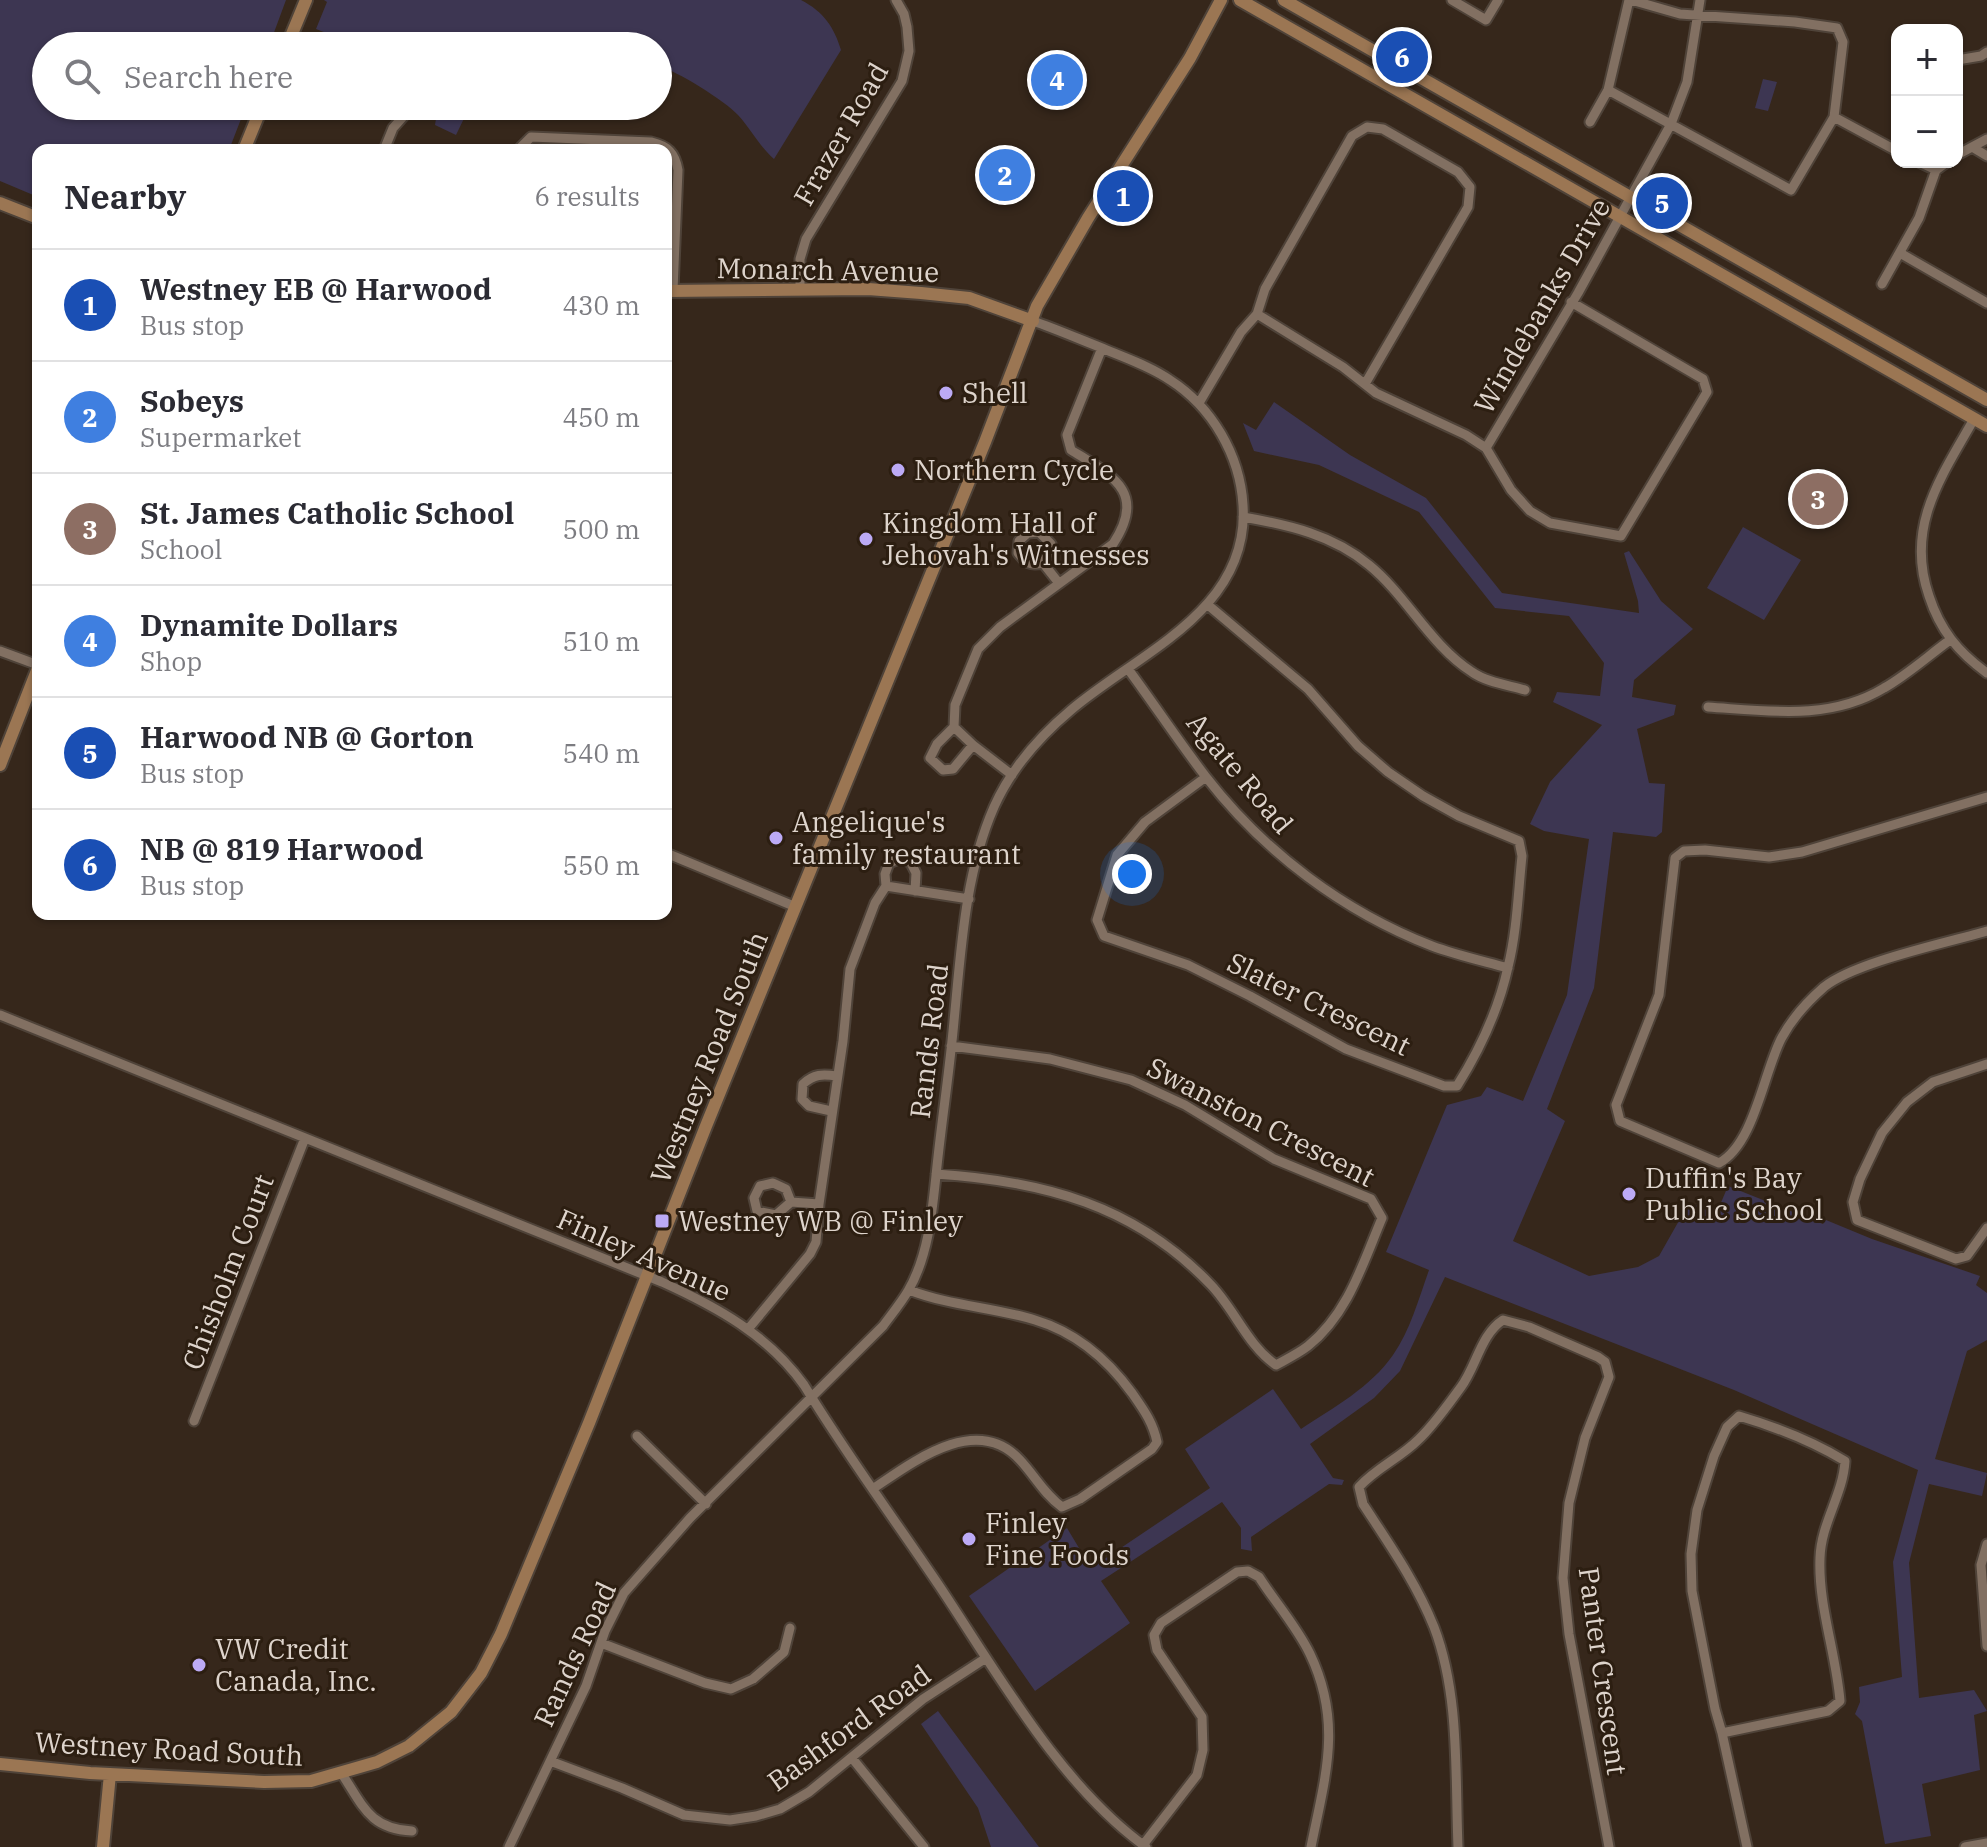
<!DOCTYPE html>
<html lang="en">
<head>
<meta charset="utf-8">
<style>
  body { margin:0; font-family:"IBM Plex Serif",serif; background:#f7f7f7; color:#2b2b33 }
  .controls { position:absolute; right:24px; top:24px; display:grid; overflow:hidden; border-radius:16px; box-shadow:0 2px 6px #0004 }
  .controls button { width:72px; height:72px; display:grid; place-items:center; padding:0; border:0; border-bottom:2px solid #e1e1e2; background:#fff; color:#2b2b33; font:40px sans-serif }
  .you { position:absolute; left:1132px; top:874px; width:28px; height:28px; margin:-20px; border:6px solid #fff; border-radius:50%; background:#1a73e8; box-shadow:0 0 0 12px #1a73e833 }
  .badge { display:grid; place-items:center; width:52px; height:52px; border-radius:50%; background:#6c648a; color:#fff; font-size:26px; font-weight:700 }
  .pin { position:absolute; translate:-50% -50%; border:4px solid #fff; box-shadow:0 2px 8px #0006 }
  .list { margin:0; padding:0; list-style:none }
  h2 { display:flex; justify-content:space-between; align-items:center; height:104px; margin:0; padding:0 32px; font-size:34px }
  h2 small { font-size:26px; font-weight:400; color:#7c7c81 }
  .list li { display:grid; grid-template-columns:52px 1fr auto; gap:24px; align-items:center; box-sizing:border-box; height:112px; padding:0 32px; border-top:2px solid #e1e1e2 }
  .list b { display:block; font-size:30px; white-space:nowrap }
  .list p { margin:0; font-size:26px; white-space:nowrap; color:#7c7c81 }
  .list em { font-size:26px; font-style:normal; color:#7c7c81 }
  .icon { flex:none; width:44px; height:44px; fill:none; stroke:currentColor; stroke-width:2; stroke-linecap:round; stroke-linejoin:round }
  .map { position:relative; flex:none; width:1987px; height:1847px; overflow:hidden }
  .search { position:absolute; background:#fff; box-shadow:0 2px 6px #0004; left:32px; top:32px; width:640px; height:88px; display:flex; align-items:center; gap:20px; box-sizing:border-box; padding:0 28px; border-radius:44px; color:#7c7c81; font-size:30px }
  .panel { position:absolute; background:#fff; box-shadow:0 2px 6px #0004; left:32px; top:144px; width:640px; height:776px; border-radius:16px }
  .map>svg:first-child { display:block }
  .green { fill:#3d3652 }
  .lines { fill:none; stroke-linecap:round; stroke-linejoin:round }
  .street-casing { stroke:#4f4339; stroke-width:13 }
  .secondary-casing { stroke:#4f4339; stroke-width:16 }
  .street { stroke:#827062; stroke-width:9 }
  .secondary { stroke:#9b7653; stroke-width:12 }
  .poi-dot { fill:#bcaaf5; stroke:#2c1e11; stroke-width:3 }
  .labels { text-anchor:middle; stroke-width:6; stroke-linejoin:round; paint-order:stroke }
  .street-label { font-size:28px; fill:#ded4cc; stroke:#2c1e11 }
  .poi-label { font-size:28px; fill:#ded4cc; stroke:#2c1e11; text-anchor:start }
</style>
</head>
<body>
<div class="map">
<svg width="1987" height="1847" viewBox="0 0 1987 1847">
  <rect width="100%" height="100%" fill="#36271b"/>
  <path class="green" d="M 0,0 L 286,0 L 269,46 L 46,46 L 46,106 L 246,106 L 229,150 L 38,150 L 38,197 L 0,181 Z
    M 324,0 L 801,0 C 824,12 834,27 841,50 L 774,159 C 759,146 751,129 738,115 C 725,101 676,70 658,66 L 658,46 L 359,46 L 316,29 L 327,2 Z
    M 1763,79 L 1777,82 L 1768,111 L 1755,108 Z
    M 438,106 L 470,106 L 456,135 L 435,125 Z
    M 1274,402 L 1350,455 L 1426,498 L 1502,593 L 1639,613 L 1638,601 L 1624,553 L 1629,551 L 1661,601 L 1693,629 L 1634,680 L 1632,697 L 1676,705 L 1674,715 L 1637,729 L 1649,783 L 1665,784 L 1662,832 L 1656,837 L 1613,832 L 1594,988 L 1547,1109 L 1565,1121 L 1513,1241 L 1589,1276 L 1638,1267 L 1659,1256 L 1689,1203 L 1717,1212 L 1728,1186 L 1823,1224 L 1826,1220 L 1872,1239 L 1980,1276 L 1976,1285 L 1987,1293 L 1987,1340 L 1967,1351 L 1935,1459 L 1987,1473 L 1982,1496 L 1929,1484 L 1909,1563 L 1919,1698 L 1974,1690 L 1987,1711 L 1974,1715 L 1980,1770 L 1922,1784 L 1931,1836 L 1885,1844 L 1862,1721 L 1855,1714 L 1860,1702 L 1859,1687 L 1902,1677 L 1893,1562 L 1918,1470 L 1734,1390 L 1445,1277 L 1400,1371 L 1374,1398 L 1310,1444 L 1333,1478 L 1344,1480 L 1342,1485 L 1329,1484 L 1251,1537 L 1252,1551 L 1241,1549 L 1241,1528 L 1222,1502 L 1101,1581 L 1130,1623 L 1035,1691 L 969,1596 L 1067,1528 L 1091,1568 L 1210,1488 L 1185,1449 L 1273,1389 L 1301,1429 C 1333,1408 1371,1387 1393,1355 C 1410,1331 1419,1298 1429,1270 L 1386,1252 L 1447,1105 L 1481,1096 L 1487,1087 L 1523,1101 L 1567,995 L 1589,839 L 1544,831 L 1530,824 L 1550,782 L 1602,725 L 1553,702 L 1557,692 L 1600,696 L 1604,663 L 1569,616 L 1495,608 L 1419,512 L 1319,465 L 1254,451 L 1243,423 L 1256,430 Z
    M 1743,527 L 1801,560 L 1764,620 L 1707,588 Z
    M 938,1711 L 1039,1847 L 991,1847 L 978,1808 L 921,1724 Z"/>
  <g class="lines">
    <defs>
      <path id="street" d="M 1452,0 L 1486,20 L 1498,0
        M 1957,60 L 1981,56 L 1987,52
        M 1608,90 L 1791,190 L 1834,117 L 1843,42 L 1837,28 L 1795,22 L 1680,14 L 1631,0
        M 1834,117 L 1897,151
        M 1590,122 L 1608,90 L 1629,0
        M 1972,147 L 1987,156
        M 384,150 L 393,128 L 410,109
        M 518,150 L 531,137 L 651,142 C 668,146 675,153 678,170 L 673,290
        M 1957,155 L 1987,139
        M 1919,162 L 1936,170
        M 1900,253 L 1987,303
        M 1882,284 L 1919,218 L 1936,170 L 1947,162
        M 800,290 L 800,259 L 806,239 L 902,81 L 909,51 L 907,27 L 904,14 L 896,0
        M 1257,314 L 1343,367 L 1376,393 L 1466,435 L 1486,448 L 1511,490 L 1530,511 L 1550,523 L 1621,536 L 1707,392 L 1703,379 L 1571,302
        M 1199,403 L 1241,332 L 1257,314 L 1265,289 L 1352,136 L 1367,127 L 1383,129 L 1458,172 L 1470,187 L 1468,207 L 1365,384
        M 1974,419 C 1941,477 1905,527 1929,596 C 1940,630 1958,652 1987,673
        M 1486,448 L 1578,293 L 1671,124 L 1687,82 L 1700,0
        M 1243,517 C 1289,525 1333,535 1369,565 C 1407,596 1430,645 1472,672 C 1486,682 1508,685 1525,690
        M 1043,563 C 1030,566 1026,563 1018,553 L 1019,541 L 1028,533 L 1039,532 L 1051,544 L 1050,551 L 1043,563 L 1058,582
        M 0,651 L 38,665
        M 1128,669 C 1154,704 1179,742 1206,777 C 1264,852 1344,912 1432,946 C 1456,955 1483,961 1508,968
        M 1708,707 C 1768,711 1830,721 1884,688 C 1907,675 1928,656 1950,640
        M 954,727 L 973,745 L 1012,775
        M 973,745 L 953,769 L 943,770 L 930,758 L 937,744 L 954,727 L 955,705 L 978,649 L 1000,627 L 1113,544 C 1148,491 1111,475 1071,450 L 1067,435 L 1102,348
        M 1206,777 L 1145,822 L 1117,855 L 1097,920 L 1104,936 L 1188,965 L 1250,996 L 1346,1049 L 1444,1086 L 1457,1086 C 1479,1051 1499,1008 1508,967 C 1517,931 1518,893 1522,856 L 1519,841 L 1459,816 L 1423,796 L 1388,772 L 1358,746 L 1308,689 L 1208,605
        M 1987,797 L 1802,852 L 1769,857 L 1705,850 L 1684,851 L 1675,858 L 1659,995 L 1616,1105 L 1620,1121 L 1719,1163 C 1754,1144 1763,1075 1781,1039 C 1791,1020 1808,1001 1824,987 C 1855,962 1946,943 1987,931
        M 666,853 L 796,907
        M 886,886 L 969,899
        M 0,1015 L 662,1282 C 717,1307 768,1335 804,1385 C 846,1454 895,1520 940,1587 C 998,1674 1060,1785 1146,1847
        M 1987,1064 L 1933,1082 L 1907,1102 L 1882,1133 L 1860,1179 L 1853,1202 L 1857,1220 L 1956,1259 L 1967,1256 L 1987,1228
        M 831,1111 L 809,1106 L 802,1099 L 803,1084 C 814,1074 822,1074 837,1076
        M 936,1174 C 1043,1181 1135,1205 1211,1285 C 1235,1310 1248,1346 1276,1365 C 1287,1359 1299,1353 1308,1346 C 1348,1314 1363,1263 1382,1218 L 1371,1199 L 1274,1159 L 1185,1105 L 1131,1080 L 1050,1059 L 951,1046
        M 773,1183 L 786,1189 L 791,1202 L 776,1215 L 757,1211 L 754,1198 L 760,1186 Z
        M 791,1202 L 819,1204
        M 749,1328 L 810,1254 L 816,1242 L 819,1204 L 843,1041 L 850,969 L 875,903 L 886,886 L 885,874 L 889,863 L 901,858 L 911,863 L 916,873 L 915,891
        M 1739,1416 C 1776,1427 1812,1441 1845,1461 C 1843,1495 1821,1523 1820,1558 C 1818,1605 1836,1653 1840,1701 L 1828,1711 L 1722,1733 L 1715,1709 L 1692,1591 L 1691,1554 L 1697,1510 L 1714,1456 L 1727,1427 Z
        M 194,1421 L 305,1138
        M 637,1436 L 706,1504
        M 874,1488 C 914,1461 977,1413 1020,1460 C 1035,1476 1044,1494 1062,1507 L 1080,1499 L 1152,1449 L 1157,1442 C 1153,1422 1143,1409 1132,1393 C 1108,1360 1075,1332 1035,1320 C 993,1307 950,1306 909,1290
        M 1987,1544 L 1981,1565 L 1987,1646
        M 601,1643 L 705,1683 L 731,1689 L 753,1679 L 784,1652 L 790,1628
        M 1722,1733 L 1747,1847
        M 852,1758 L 924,1847
        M 550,1761 L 622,1788 L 684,1815 L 730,1820 L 756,1816 L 780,1809 L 809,1792 L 923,1699 L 986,1658
        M 342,1774 C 363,1806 370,1829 412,1831
        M 1143,1845 L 1197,1775 L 1203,1750 L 1202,1717 L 1157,1650 L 1154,1635 L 1161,1623 L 1237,1572 L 1248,1571 L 1259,1577 C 1275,1602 1297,1627 1310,1654 C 1343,1723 1325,1777 1311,1847
        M 509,1847 L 586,1686 L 605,1631 L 624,1593 L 690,1518 L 883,1326 C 891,1315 901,1303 908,1291 C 931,1252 933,1200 938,1157 C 943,1112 950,1066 954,1021 C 961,950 965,873 994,807 C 1011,769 1040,736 1071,710 C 1138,653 1250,611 1243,505 C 1240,455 1212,407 1170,380 C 1150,366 1125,358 1102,348 C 1079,339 1056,329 1033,321
        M 1458,1847 C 1455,1775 1460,1695 1434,1627 C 1416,1582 1389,1544 1363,1504 L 1359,1487 C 1376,1468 1400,1458 1418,1440 C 1434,1425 1447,1406 1461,1387 C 1476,1367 1481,1334 1503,1320 L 1529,1327 L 1598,1357 L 1605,1362 L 1609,1377 L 1585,1438 L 1569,1503 L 1563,1578 L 1569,1634 L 1609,1847
        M 1965,1847 L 1987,1843"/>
      <path id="secondary" d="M 1240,0 L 1987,426
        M 1284,0 L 1987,400
        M 287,46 L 306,0
        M 244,150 L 262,106
        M 0,203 L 38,218
        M 666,291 L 868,289 L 921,293 L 969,298 L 1033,321
        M 0,765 L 38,668
        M 0,1764 L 90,1773 L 264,1782 L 311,1781 L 377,1762 L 409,1746 L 451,1712 L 481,1673 L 501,1634 L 589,1423 L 706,1126 L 985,442 L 1037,306 L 1088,218 L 1190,58 L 1221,0
        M 103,1847 L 110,1774"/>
    </defs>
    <use href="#street" class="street-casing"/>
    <use href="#secondary" class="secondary-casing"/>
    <use href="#street" class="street"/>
    <use href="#secondary" class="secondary"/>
  </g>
  <g class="poi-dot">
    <circle cx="946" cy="393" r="8"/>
    <circle cx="898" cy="470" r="8"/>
    <circle cx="866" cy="539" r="8"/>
    <circle cx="776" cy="838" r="8"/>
    <circle cx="1629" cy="1194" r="8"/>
    <rect x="654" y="1213" width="16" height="16" rx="4"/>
    <circle cx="969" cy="1539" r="8"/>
    <circle cx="199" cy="1665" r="8"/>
  </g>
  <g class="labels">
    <g class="street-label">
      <text transform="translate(841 134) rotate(-60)" y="10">Frazer Road</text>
      <text transform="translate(828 270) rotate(1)" y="10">Monarch Avenue</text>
      <text transform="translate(1542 306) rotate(-60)" y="10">Windebanks Drive</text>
      <text transform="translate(1240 773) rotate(50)" y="10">Agate Road</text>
      <text transform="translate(1319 1004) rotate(26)" y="10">Slater Crescent</text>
      <text transform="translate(929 1041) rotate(-83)" y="10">Rands Road</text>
      <text transform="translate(709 1057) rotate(-68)" y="10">Westney Road South</text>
      <text transform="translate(1261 1122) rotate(27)" y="10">Swanston Crescent</text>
      <text transform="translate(644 1255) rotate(24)" y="10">Finley Avenue</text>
      <text transform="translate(228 1272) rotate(-69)" y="10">Chisholm Court</text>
      <text transform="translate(575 1654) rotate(-65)" y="10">Rands Road</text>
      <text transform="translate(1603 1671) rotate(82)" y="10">Panter Crescent</text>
      <text transform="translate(849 1728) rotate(-36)" y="10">Bashford Road</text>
      <text transform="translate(169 1749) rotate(3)" y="10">Westney Road South</text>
    </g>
    <g class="poi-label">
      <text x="962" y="403">Shell</text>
      <text x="914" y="480">Northern Cycle</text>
      <text x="882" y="533">Kingdom Hall of<tspan x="882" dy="32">Jehovah's Witnesses</tspan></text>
      <text x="792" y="832">Angelique's<tspan x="792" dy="32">family restaurant</tspan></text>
      <text x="1645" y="1188">Duffin's Bay<tspan x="1645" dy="32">Public School</tspan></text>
      <text x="678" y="1231">Westney WB @ Finley</text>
      <text x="985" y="1533">Finley<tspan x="985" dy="32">Fine Foods</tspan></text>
      <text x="215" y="1659">VW Credit<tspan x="215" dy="32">Canada, Inc.</tspan></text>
    </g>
  </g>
</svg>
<div class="controls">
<button>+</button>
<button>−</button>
</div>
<div class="you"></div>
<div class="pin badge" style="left:1123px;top:196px;background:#1a4fb4">1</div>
<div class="pin badge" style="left:1005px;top:175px;background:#3f7fe0">2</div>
<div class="pin badge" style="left:1818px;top:499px;background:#8d6e63">3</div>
<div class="pin badge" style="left:1057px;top:80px;background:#3f7fe0">4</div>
<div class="pin badge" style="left:1662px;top:203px;background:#1a4fb4">5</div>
<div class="pin badge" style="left:1402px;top:57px;background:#1a4fb4">6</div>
<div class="search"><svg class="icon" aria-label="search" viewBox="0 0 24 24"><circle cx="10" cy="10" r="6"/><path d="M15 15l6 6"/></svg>Search here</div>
<section class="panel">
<h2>Nearby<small>6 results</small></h2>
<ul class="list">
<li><span class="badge" style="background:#1a4fb4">1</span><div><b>Westney EB @ Harwood</b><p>Bus stop</p></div><em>430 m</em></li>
<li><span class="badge" style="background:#3f7fe0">2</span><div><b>Sobeys</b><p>Supermarket</p></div><em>450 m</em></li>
<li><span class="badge" style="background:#8d6e63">3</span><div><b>St. James Catholic School</b><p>School</p></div><em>500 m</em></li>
<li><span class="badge" style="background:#3f7fe0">4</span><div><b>Dynamite Dollars</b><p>Shop</p></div><em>510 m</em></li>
<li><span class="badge" style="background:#1a4fb4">5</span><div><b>Harwood NB @ Gorton</b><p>Bus stop</p></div><em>540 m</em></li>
<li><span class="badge" style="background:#1a4fb4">6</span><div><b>NB @ 819 Harwood</b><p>Bus stop</p></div><em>550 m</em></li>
</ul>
</section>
</div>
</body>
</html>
